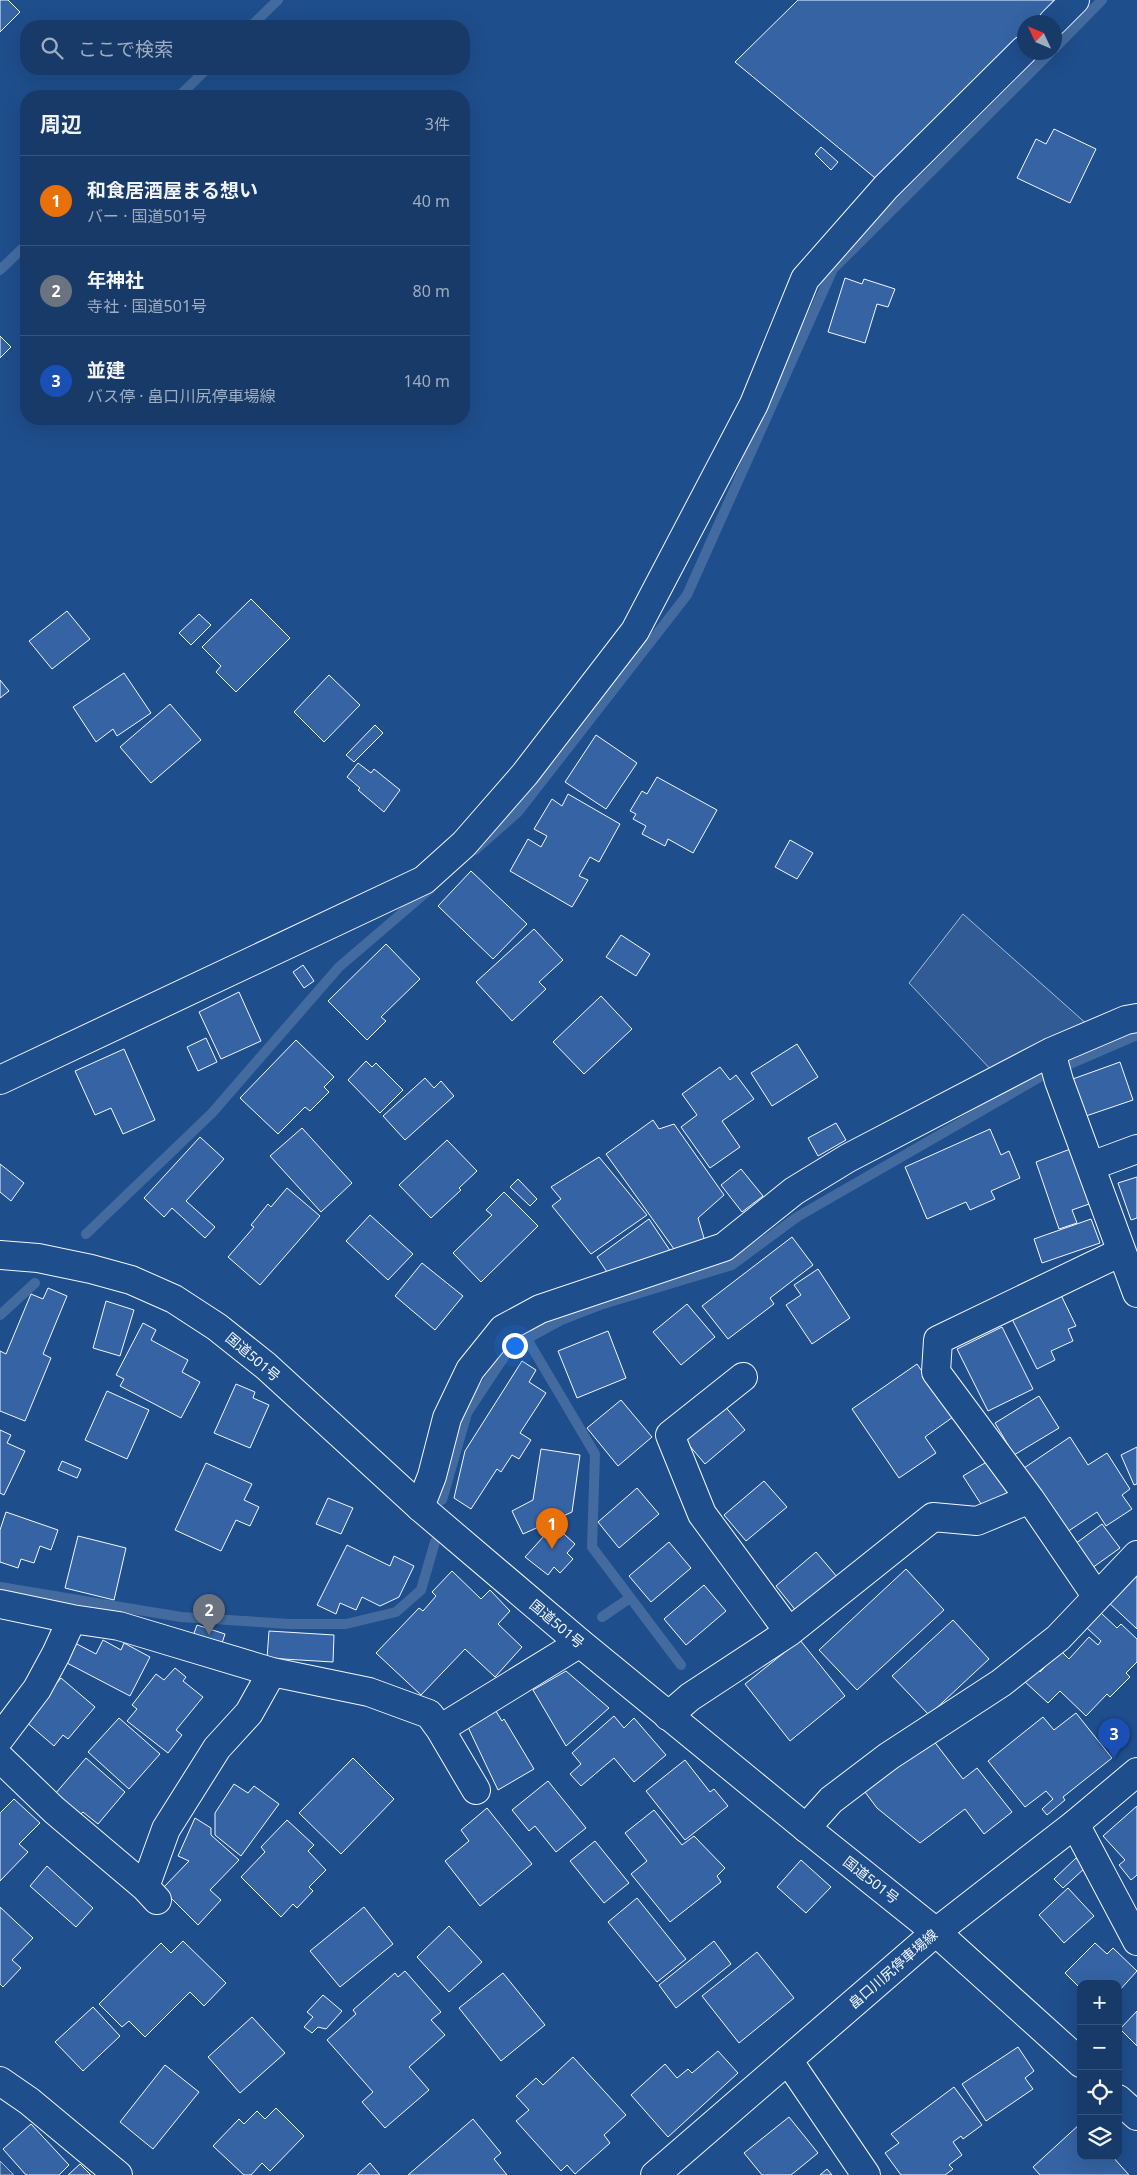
<!DOCTYPE html>
<html lang="ja">
<head>
<meta charset="utf-8">
<style>
  body { margin:0; font-family:"Noto Sans","Noto Sans JP",sans-serif; background:#244571; color:#f1f3f6 }
  .controls { position:absolute; right:15px; bottom:15px; display:grid; overflow:hidden; border-radius:10px; box-shadow:0 5px 20px #0002 }
  .controls button { width:45px; height:45px; display:grid; place-items:center; padding:0; border:0; border-bottom:1px solid #36547d; background:#173a69; color:#f1f3f6; font:25px sans-serif }
  .compass { position:absolute; left:1017px; top:15px; width:45px; height:45px; border-radius:50%; background:#173a69; box-shadow:0 5px 20px #0002; rotate:314deg }
  .you { position:absolute; left:514px; top:1345px; width:18px; height:18px; margin:-12px; border:4px solid #fff; border-radius:50%; background:#1a73e8; box-shadow:0 0 0 8px #1a73e833 }
  .badge { display:grid; place-items:center; width:32px; height:32px; border-radius:50%; background:#8c9099; color:#fff; font-size:16px; font-weight:700 }
  .pin { position:absolute; translate:-50% -41px; filter:drop-shadow(0 1px 2px #0008) }
  .pin::after { content:''; position:absolute; top:26px; width:18px; height:15px; background:inherit; clip-path:polygon(0 0,100% 0,50% 100%) }
  .list { margin:0; padding:0; list-style:none }
  h2 { display:flex; justify-content:space-between; align-items:center; height:65px; margin:0; padding:0 20px; font-size:21px }
  h2 small { font-size:16px; font-weight:400; color:#9eadc0 }
  .list li { display:grid; grid-template-columns:32px 1fr auto; gap:15px; align-items:center; box-sizing:border-box; height:90px; padding:0 20px; border-top:1px solid #36547d }
  .list b { display:block; font-size:19px; white-space:nowrap }
  .list p { margin:0; font-size:16px; white-space:nowrap; color:#9eadc0 }
  .list em { font-size:16px; font-style:normal; color:#9eadc0 }
  .icon { flex:none; width:28px; height:28px; fill:none; stroke:currentColor; stroke-width:2; stroke-linecap:round; stroke-linejoin:round }
  .map { position:relative; flex:none; width:1137px; height:2175px; overflow:hidden }
  .search { position:absolute; background:#173a69; box-shadow:0 5px 20px #0002; left:20px; top:20px; width:450px; height:55px; display:flex; align-items:center; gap:12px; box-sizing:border-box; padding:0 18px; border-radius:20px; color:#9eadc0; font-size:19px }
  .panel { position:absolute; background:#173a69; box-shadow:0 5px 20px #0002; left:20px; top:90px; width:450px; height:335px; border-radius:20px }
  .map>svg:first-child { display:block }
  .built { fill:#305b95; stroke:#a8bbd7 }
  .lines { fill:none; stroke-linecap:round; stroke-linejoin:round }
  .stream { stroke:#446ba0; stroke-width:10 }
  .building { fill:#3563a3; stroke:#f2f6ff }
  .minor-casing { stroke:#f2f6ff; stroke-width:30 }
  .major-casing { stroke:#f2f6ff; stroke-width:30 }
  .highway-casing { stroke:#f2f6ff; stroke-width:30 }
  .minor { stroke:#1f4e8c; stroke-width:28 }
  .major { stroke:#1f4e8c; stroke-width:28 }
  .highway { stroke:#1f4e8c; stroke-width:28 }
  .labels { text-anchor:middle; stroke-width:4; stroke-linejoin:round; paint-order:stroke }
  .street-label { font-size:14px; fill:#f2f6ff; stroke:#1f4e8c }
</style>
</head>
<body>
<div class="map">
<svg width="1137" height="2175" viewBox="0 0 1137 2175">
  <rect width="100%" height="100%" fill="#1f4e8c"/>
  <path class="built" d="M 963,914 L 1089,1026 L 995,1074 L 909,983 Z
    M 0,2161 L 14,2175 L 0,2175 Z"/>
  <g class="lines">
    <path class="stream" d="M 251,26 L 278,0
      M 1054,49 L 1102,0
      M 179,96 L 207,69
      M 0,270 L 26,245
      M 475,850 L 518,812 L 687,595 L 833,269 L 1051,52
      M 86,1234 L 212,1113 L 339,967 L 430,889
      M 0,1315 L 35,1283
      M 527,1339 L 595,1454 L 592,1547 L 681,1665
      M 442,1500 L 467,1413 L 510,1348 L 561,1320 L 600,1305 L 732,1265 L 797,1217 L 1040,1077 L 1137,1035
      M 0,1587 L 181,1617 L 289,1624 L 346,1624 L 396,1612 L 421,1590 L 435,1542
      M 602,1617 L 630,1598"/>
  </g>
  <path class="building" d="M 0,0 L 8,0 L 20,12 L 0,32 Z
    M 798,0 L 1075,0 L 1053,22 L 1024,22 L 1024,50 L 886,187 L 735,62 Z
    M 1054,129 L 1096,149 L 1070,203 L 1017,178 L 1036,139 L 1046,144 Z
    M 821,147 L 838,162 L 831,170 L 815,154 Z
    M 845,278 L 862,284 L 864,279 L 895,289 L 888,307 L 877,304 L 865,343 L 828,332 Z
    M 0,336 L 11,347 L 0,358 Z
    M 251,599 L 290,638 L 236,692 L 216,672 L 221,666 L 202,647 Z
    M 67,611 L 90,639 L 52,669 L 29,641 Z
    M 199,614 L 211,625 L 191,645 L 179,633 Z
    M 124,673 L 151,713 L 117,736 L 113,729 L 96,742 L 73,707 Z
    M 329,675 L 360,705 L 324,742 L 294,712 Z
    M 0,680 L 9,691 L 0,698 Z
    M 170,704 L 201,740 L 151,783 L 120,747 Z
    M 375,725 L 383,733 L 354,762 L 346,755 Z
    M 596,735 L 637,763 L 606,809 L 565,782 Z
    M 358,763 L 371,773 L 374,769 L 400,790 L 384,812 L 358,790 L 360,788 L 347,777 Z
    M 657,777 L 717,810 L 693,853 L 668,839 L 665,846 L 642,834 L 646,826 L 633,819 L 636,814 L 630,811 L 642,791 L 647,794 Z
    M 568,794 L 620,824 L 599,862 L 590,857 L 579,876 L 588,880 L 572,907 L 510,871 L 528,839 L 541,847 L 547,836 L 534,829 L 552,799 L 562,806 Z
    M 790,840 L 813,853 L 797,879 L 775,867 Z
    M 471,871 L 527,924 L 493,959 L 438,906 Z
    M 534,929 L 563,960 L 539,982 L 546,989 L 512,1021 L 476,982 Z
    M 621,935 L 650,954 L 636,976 L 606,957 Z
    M 386,944 L 420,979 L 381,1017 L 386,1021 L 367,1040 L 328,1001 Z
    M 303,965 L 314,981 L 304,988 L 293,972 Z
    M 239,992 L 261,1041 L 221,1059 L 199,1012 Z
    M 601,996 L 632,1029 L 584,1074 L 553,1042 Z
    M 206,1038 L 217,1062 L 198,1071 L 187,1047 Z
    M 296,1040 L 334,1077 L 324,1087 L 329,1092 L 310,1111 L 305,1107 L 278,1134 L 240,1098 Z
    M 797,1044 L 818,1077 L 772,1106 L 751,1073 Z
    M 124,1049 L 155,1120 L 123,1134 L 111,1108 L 95,1115 L 75,1071 Z
    M 366,1061 L 372,1067 L 376,1063 L 403,1090 L 380,1113 L 348,1080 Z
    M 1120,1062 L 1133,1100 L 1083,1117 L 1070,1080 Z
    M 720,1067 L 730,1080 L 736,1075 L 754,1099 L 722,1121 L 740,1147 L 710,1168 L 681,1127 L 697,1115 L 682,1094 Z
    M 425,1078 L 434,1088 L 441,1081 L 454,1096 L 405,1140 L 383,1116 Z
    M 653,1120 L 659,1129 L 674,1124 L 724,1195 L 698,1218 L 707,1248 L 679,1256 L 606,1154 Z
    M 836,1123 L 846,1140 L 818,1156 L 808,1138 Z
    M 302,1128 L 352,1183 L 321,1212 L 270,1156 Z
    M 990,1129 L 1001,1155 L 1009,1151 L 1020,1178 L 991,1191 L 995,1199 L 970,1210 L 966,1202 L 927,1219 L 905,1167 Z
    M 200,1137 L 224,1159 L 186,1201 L 215,1227 L 205,1238 L 172,1208 L 164,1217 L 144,1198 Z
    M 447,1140 L 477,1171 L 459,1188 L 461,1190 L 431,1218 L 399,1185 Z
    M 1073,1148 L 1092,1203 L 1072,1210 L 1077,1223 L 1059,1229 L 1036,1162 Z
    M 599,1157 L 647,1215 L 591,1254 L 552,1206 L 561,1199 L 551,1187 Z
    M 0,1164 L 24,1183 L 11,1201 L 0,1192 Z
    M 741,1169 L 763,1196 L 742,1212 L 721,1185 Z
    M 1137,1177 L 1137,1218 L 1131,1220 L 1118,1183 Z
    M 518,1179 L 537,1199 L 530,1206 L 510,1187 Z
    M 287,1188 L 320,1216 L 260,1285 L 228,1257 L 254,1227 L 251,1225 L 268,1204 L 271,1207 Z
    M 504,1192 L 538,1226 L 481,1282 L 453,1253 L 492,1215 L 486,1210 Z
    M 370,1215 L 413,1254 L 388,1280 L 346,1241 Z
    M 649,1219 L 677,1261 L 613,1281 L 597,1257 Z
    M 1091,1219 L 1100,1243 L 1042,1263 L 1034,1239 Z
    M 792,1237 L 813,1265 L 770,1298 L 774,1304 L 728,1339 L 702,1306 Z
    M 422,1263 L 463,1296 L 435,1330 L 395,1296 Z
    M 818,1269 L 850,1318 L 812,1344 L 786,1305 L 801,1295 L 794,1285 Z
    M 48,1288 L 67,1296 L 43,1354 L 51,1358 L 25,1421 L 0,1411 L 0,1351 L 6,1354 L 31,1294 L 43,1299 Z
    M 1060,1293 L 1076,1326 L 1068,1329 L 1073,1341 L 1051,1351 L 1055,1360 L 1037,1369 L 1011,1317 Z
    M 106,1301 L 134,1310 L 120,1356 L 93,1348 Z
    M 687,1304 L 715,1337 L 681,1365 L 653,1332 Z
    M 143,1323 L 156,1330 L 151,1340 L 188,1360 L 182,1372 L 200,1382 L 181,1418 L 120,1386 L 124,1379 L 116,1375 Z
    M 1002,1327 L 1033,1389 L 988,1411 L 957,1349 Z
    M 608,1331 L 626,1378 L 577,1398 L 558,1351 Z
    M 522,1361 L 536,1370 L 529,1382 L 546,1393 L 520,1433 L 531,1440 L 519,1459 L 512,1455 L 501,1472 L 497,1469 L 471,1509 L 454,1498 L 465,1451 Z
    M 917,1364 L 953,1417 L 925,1437 L 936,1453 L 899,1478 L 852,1409 Z
    M 236,1384 L 255,1392 L 253,1398 L 269,1405 L 250,1448 L 214,1433 Z
    M 107,1391 L 149,1410 L 127,1459 L 85,1440 Z
    M 1039,1396 L 1059,1428 L 1014,1455 L 995,1423 Z
    M 621,1400 L 652,1437 L 618,1466 L 587,1428 Z
    M 723,1404 L 745,1430 L 705,1464 L 683,1438 Z
    M 0,1430 L 11,1435 L 7,1443 L 25,1451 L 4,1495 L 0,1493 Z
    M 1070,1437 L 1088,1465 L 1107,1453 L 1130,1489 L 1122,1495 L 1132,1509 L 1106,1526 L 1097,1512 L 1067,1532 L 1024,1468 Z
    M 1137,1447 L 1137,1484 L 1134,1485 L 1121,1455 Z
    M 541,1449 L 580,1455 L 572,1512 L 523,1534 L 512,1511 L 533,1500 Z
    M 990,1460 L 1010,1491 L 983,1507 L 963,1476 Z
    M 62,1461 L 81,1469 L 77,1478 L 58,1470 Z
    M 206,1463 L 252,1484 L 244,1500 L 259,1507 L 250,1526 L 236,1520 L 221,1551 L 175,1530 Z
    M 764,1481 L 787,1507 L 746,1541 L 724,1515 Z
    M 637,1488 L 659,1514 L 619,1548 L 598,1522 Z
    M 328,1498 L 353,1508 L 341,1534 L 316,1524 Z
    M 6,1512 L 58,1530 L 51,1550 L 40,1546 L 34,1563 L 21,1559 L 18,1568 L 0,1562 L 0,1530 Z
    M 1102,1524 L 1120,1548 L 1092,1568 L 1075,1544 Z
    M 554,1525 L 575,1544 L 567,1553 L 573,1559 L 560,1573 L 554,1567 L 548,1575 L 525,1557 Z
    M 78,1536 L 126,1548 L 114,1600 L 65,1588 Z
    M 669,1542 L 691,1568 L 651,1602 L 629,1576 Z
    M 347,1545 L 390,1566 L 394,1556 L 414,1566 L 399,1597 L 380,1606 L 362,1597 L 356,1610 L 340,1603 L 336,1614 L 317,1605 Z
    M 816,1552 L 838,1578 L 797,1612 L 776,1586 Z
    M 906,1569 L 944,1610 L 857,1690 L 819,1650 Z
    M 1137,1570 L 1137,1629 L 1107,1601 Z
    M 452,1571 L 481,1599 L 490,1590 L 510,1611 L 498,1624 L 522,1647 L 495,1677 L 465,1649 L 421,1695 L 376,1653 L 419,1608 L 423,1611 L 436,1596 L 432,1592 Z
    M 704,1585 L 726,1611 L 686,1645 L 664,1619 Z
    M 1101,1613 L 1117,1628 L 1121,1624 L 1137,1639 L 1137,1662 L 1126,1673 L 1130,1677 L 1110,1697 L 1107,1694 L 1086,1716 L 1060,1691 L 1048,1703 L 1024,1681 L 1036,1668 L 1040,1672 L 1061,1651 L 1069,1659 L 1089,1637 L 1098,1645 L 1101,1641 L 1087,1628 Z
    M 953,1620 L 989,1659 L 929,1715 L 892,1676 Z
    M 197,1625 L 225,1634 L 221,1646 L 193,1636 Z
    M 269,1631 L 334,1635 L 333,1662 L 267,1658 Z
    M 103,1640 L 121,1650 L 124,1643 L 150,1657 L 130,1696 L 65,1662 L 75,1643 L 96,1654 Z
    M 800,1640 L 845,1696 L 790,1741 L 745,1684 Z
    M 175,1668 L 186,1677 L 183,1681 L 203,1697 L 176,1730 L 182,1735 L 168,1753 L 127,1721 L 137,1709 L 132,1705 L 156,1674 L 164,1680 Z
    M 566,1671 L 609,1708 L 566,1746 L 533,1690 Z
    M 61,1678 L 95,1707 L 68,1739 L 63,1735 L 54,1746 L 25,1721 Z
    M 494,1708 L 502,1721 L 504,1719 L 534,1769 L 498,1790 L 467,1725 Z
    M 1076,1713 L 1112,1758 L 1063,1797 L 1065,1800 L 1047,1815 L 1042,1809 L 1053,1799 L 1046,1791 L 1025,1807 L 988,1761 L 1043,1717 L 1054,1730 Z
    M 614,1716 L 624,1728 L 634,1718 L 666,1755 L 634,1782 L 614,1758 L 581,1786 L 570,1774 L 581,1764 L 572,1753 Z
    M 119,1718 L 160,1754 L 129,1789 L 88,1752 Z
    M 933,1740 L 963,1779 L 977,1768 L 1012,1812 L 984,1834 L 965,1809 L 920,1843 L 877,1808 L 865,1792 Z
    M 86,1758 L 125,1792 L 98,1824 L 83,1812 L 80,1815 L 55,1794 Z
    M 353,1758 L 394,1799 L 341,1854 L 299,1813 Z
    M 685,1760 L 710,1792 L 714,1789 L 728,1806 L 685,1840 L 646,1791 Z
    M 548,1781 L 586,1828 L 556,1852 L 535,1826 L 529,1831 L 512,1810 Z
    M 234,1784 L 248,1793 L 254,1786 L 279,1804 L 241,1856 L 215,1835 L 215,1813 Z
    M 14,1799 L 40,1823 L 19,1844 L 28,1852 L 0,1881 L 0,1813 Z
    M 1137,1806 L 1137,1875 L 1131,1880 L 1119,1865 L 1125,1860 L 1103,1836 Z
    M 487,1808 L 532,1864 L 480,1906 L 445,1861 L 469,1841 L 461,1830 Z
    M 654,1810 L 682,1845 L 694,1836 L 725,1868 L 717,1876 L 721,1882 L 670,1922 L 631,1874 L 647,1861 L 625,1833 Z
    M 195,1818 L 211,1828 L 211,1835 L 239,1860 L 210,1890 L 221,1900 L 198,1925 L 162,1889 L 189,1861 L 178,1856 Z
    M 287,1820 L 314,1845 L 308,1851 L 326,1870 L 309,1887 L 313,1891 L 297,1908 L 293,1904 L 281,1917 L 241,1877 L 265,1852 L 261,1847 Z
    M 595,1841 L 629,1883 L 604,1903 L 570,1861 Z
    M 1076,1858 L 1085,1868 L 1063,1888 L 1054,1879 Z
    M 801,1860 L 831,1887 L 806,1913 L 777,1887 Z
    M 47,1866 L 93,1908 L 76,1927 L 30,1886 Z
    M 1068,1888 L 1094,1916 L 1064,1943 L 1039,1915 Z
    M 637,1898 L 686,1959 L 657,1982 L 608,1922 Z
    M 0,1907 L 33,1938 L 12,1960 L 21,1968 L 3,1987 L 0,1984 Z
    M 364,1907 L 393,1944 L 340,1987 L 310,1951 Z
    M 449,1926 L 482,1962 L 449,1992 L 417,1957 Z
    M 183,1941 L 226,1983 L 204,2006 L 190,1992 L 145,2037 L 129,2021 L 122,2027 L 99,2004 L 161,1943 L 171,1953 Z
    M 714,1941 L 731,1964 L 676,2008 L 659,1985 Z
    M 1095,1943 L 1107,1954 L 1113,1948 L 1137,1971 L 1118,1992 L 1118,1984 L 1081,1984 L 1081,1989 L 1065,1973 Z
    M 757,1952 L 794,1998 L 739,2043 L 702,1996 Z
    M 405,1971 L 441,2012 L 431,2020 L 445,2035 L 409,2067 L 429,2090 L 385,2128 L 362,2102 L 373,2092 L 327,2040 L 356,2014 L 353,2010 L 395,1973 L 398,1977 Z
    M 503,1973 L 545,2025 L 501,2061 L 459,2008 Z
    M 323,1995 L 342,2011 L 326,2029 L 318,2027 L 312,2033 L 304,2027 L 313,2017 L 307,2012 Z
    M 93,2007 L 120,2036 L 83,2071 L 55,2042 Z
    M 1137,2011 L 1137,2046 L 1120,2029 Z
    M 252,2017 L 285,2053 L 240,2093 L 208,2057 Z
    M 1018,2047 L 1034,2071 L 1025,2078 L 1033,2089 L 986,2121 L 962,2084 Z
    M 718,2051 L 738,2073 L 668,2137 L 631,2095 L 665,2064 L 677,2078 L 688,2069 L 692,2073 Z
    M 573,2057 L 626,2115 L 604,2135 L 610,2143 L 575,2174 L 567,2165 L 561,2171 L 516,2121 L 529,2110 L 516,2096 L 536,2078 L 543,2085 Z
    M 165,2065 L 199,2092 L 153,2149 L 120,2122 Z
    M 954,2087 L 982,2125 L 963,2139 L 961,2136 L 953,2142 L 962,2155 L 949,2165 L 953,2169 L 945,2175 L 901,2175 L 885,2153 L 899,2143 L 891,2134 Z
    M 276,2108 L 304,2136 L 270,2171 L 262,2163 L 251,2175 L 244,2175 L 213,2146 L 239,2119 L 244,2124 L 257,2111 L 265,2119 Z
    M 789,2117 L 818,2153 L 791,2175 L 762,2175 L 744,2153 Z
    M 473,2119 L 501,2153 L 494,2159 L 507,2175 L 408,2175 Z
    M 1081,2123 L 1081,2156 L 1112,2156 L 1129,2175 L 1040,2175 L 1033,2167 Z
    M 31,2124 L 69,2165 L 59,2175 L 26,2175 L 3,2149 Z
    M 370,2163 L 380,2175 L 357,2175 Z
    M 80,2164 L 91,2175 L 68,2175 Z
    M 827,2169 L 832,2175 L 820,2175 Z"/>
  <g class="lines">
    <defs>
      <path id="minor" d="M 1053,22 L 1075,0
        M 1051,1052 L 1059,1081 L 1137,1293
        M 0,1080 L 424,880 L 464,844 L 525,774 L 635,631 L 754,404 L 805,279 L 886,187 L 1024,50
        M 1091,1166 L 1137,1149
        M 743,1377 L 670,1435 L 702,1514 L 789,1632
        M 1030,1499 L 1097,1597
        M 420,1507 L 432,1476 L 447,1418 L 470,1370 L 503,1329 L 540,1309 L 724,1247 L 794,1191 L 848,1158 L 1051,1052 L 1126,1020 L 1137,1018
        M 0,1604 L 72,1619 L 119,1626 L 272,1672 L 369,1692 L 429,1714 L 440,1729 L 580,1643
        M 668,1716 L 690,1697 L 789,1632 L 933,1517 L 977,1521 L 1030,1499 L 936,1372 L 938,1340 L 1121,1252
        M 440,1729 L 476,1790
        M 0,1738 L 37,1689 L 56,1654 L 72,1619
        M 0,1758 L 54,1810 L 145,1887 L 157,1900
        M 1075,1824 L 1137,1941
        M 806,1828 L 831,1800 L 889,1756 L 1001,1683 L 1058,1638 L 1137,1555
        M 145,1887 L 166,1829 L 217,1748 L 249,1713 L 272,1672
        M 788,2060 L 866,2175
        M 0,2081 L 29,2101 L 118,2175"/>
      <path id="major" d="M 655,2175 L 936,1932 L 1075,1824 L 1137,1772"/>
      <path id="highway" d="M 0,1255 L 38,1258 L 91,1269 L 131,1280 L 174,1299 L 217,1327 L 266,1366 L 420,1507 L 580,1643 L 806,1828 L 936,1932 L 1081,2063
        M 1118,2099 L 1137,2116"/>
    </defs>
    <use href="#minor" class="minor-casing"/>
    <use href="#major" class="major-casing"/>
    <use href="#highway" class="highway-casing"/>
    <use href="#minor" class="minor"/>
    <use href="#major" class="major"/>
    <use href="#highway" class="highway"/>
  </g>
  <g class="labels">
    <g class="street-label">
      <text transform="translate(253 1357) rotate(40)" y="5">国道501号</text>
      <text transform="translate(557 1624) rotate(40)" y="5">国道501号</text>
      <text transform="translate(871 1880) rotate(38)" y="5">国道501号</text>
      <text transform="translate(893 1969) rotate(-41)" y="5">畠口川尻停車場線</text>
    </g>
  </g>
</svg>
<div class="controls">
<button>+</button>
<button>−</button>
<button><svg class="icon" aria-label="locate" viewBox="0 0 24 24"><circle cx="12" cy="12" r="6"/><path d="M12 2v4M12 18v4M2 12h4M18 12h4"/></svg></button>
<button><svg class="icon" aria-label="layers" viewBox="0 0 24 24"><path d="M12 4l9 5-9 5-9-5zM3 14l9 5 9-5"/></svg></button>
</div>
<svg class="compass" viewBox="-18 -18 36 36"><path d="M0-13l5 13h-10z" fill="#e53935"/><path d="M0 13l5-13h-10z" fill="#9eadc0"/></svg>
<div class="you"></div>
<div class="pin badge" style="left:552px;top:1549px;background:#e8710a">1</div>
<div class="pin badge" style="left:209px;top:1635px;background:#6b7280">2</div>
<div class="pin badge" style="left:1114px;top:1759px;background:#1a4fb4">3</div>
<div class="search"><svg class="icon" aria-label="search" viewBox="0 0 24 24"><circle cx="10" cy="10" r="6"/><path d="M15 15l6 6"/></svg>ここで検索</div>
<section class="panel">
<h2>周辺<small>3件</small></h2>
<ul class="list">
<li><span class="badge" style="background:#e8710a">1</span><div><b>和食居酒屋まる想い</b><p>バー · 国道501号</p></div><em>40 m</em></li>
<li><span class="badge" style="background:#6b7280">2</span><div><b>年神社</b><p>寺社 · 国道501号</p></div><em>80 m</em></li>
<li><span class="badge" style="background:#1a4fb4">3</span><div><b>並建</b><p>バス停 · 畠口川尻停車場線</p></div><em>140 m</em></li>
</ul>
</section>
</div>
</body>
</html>
